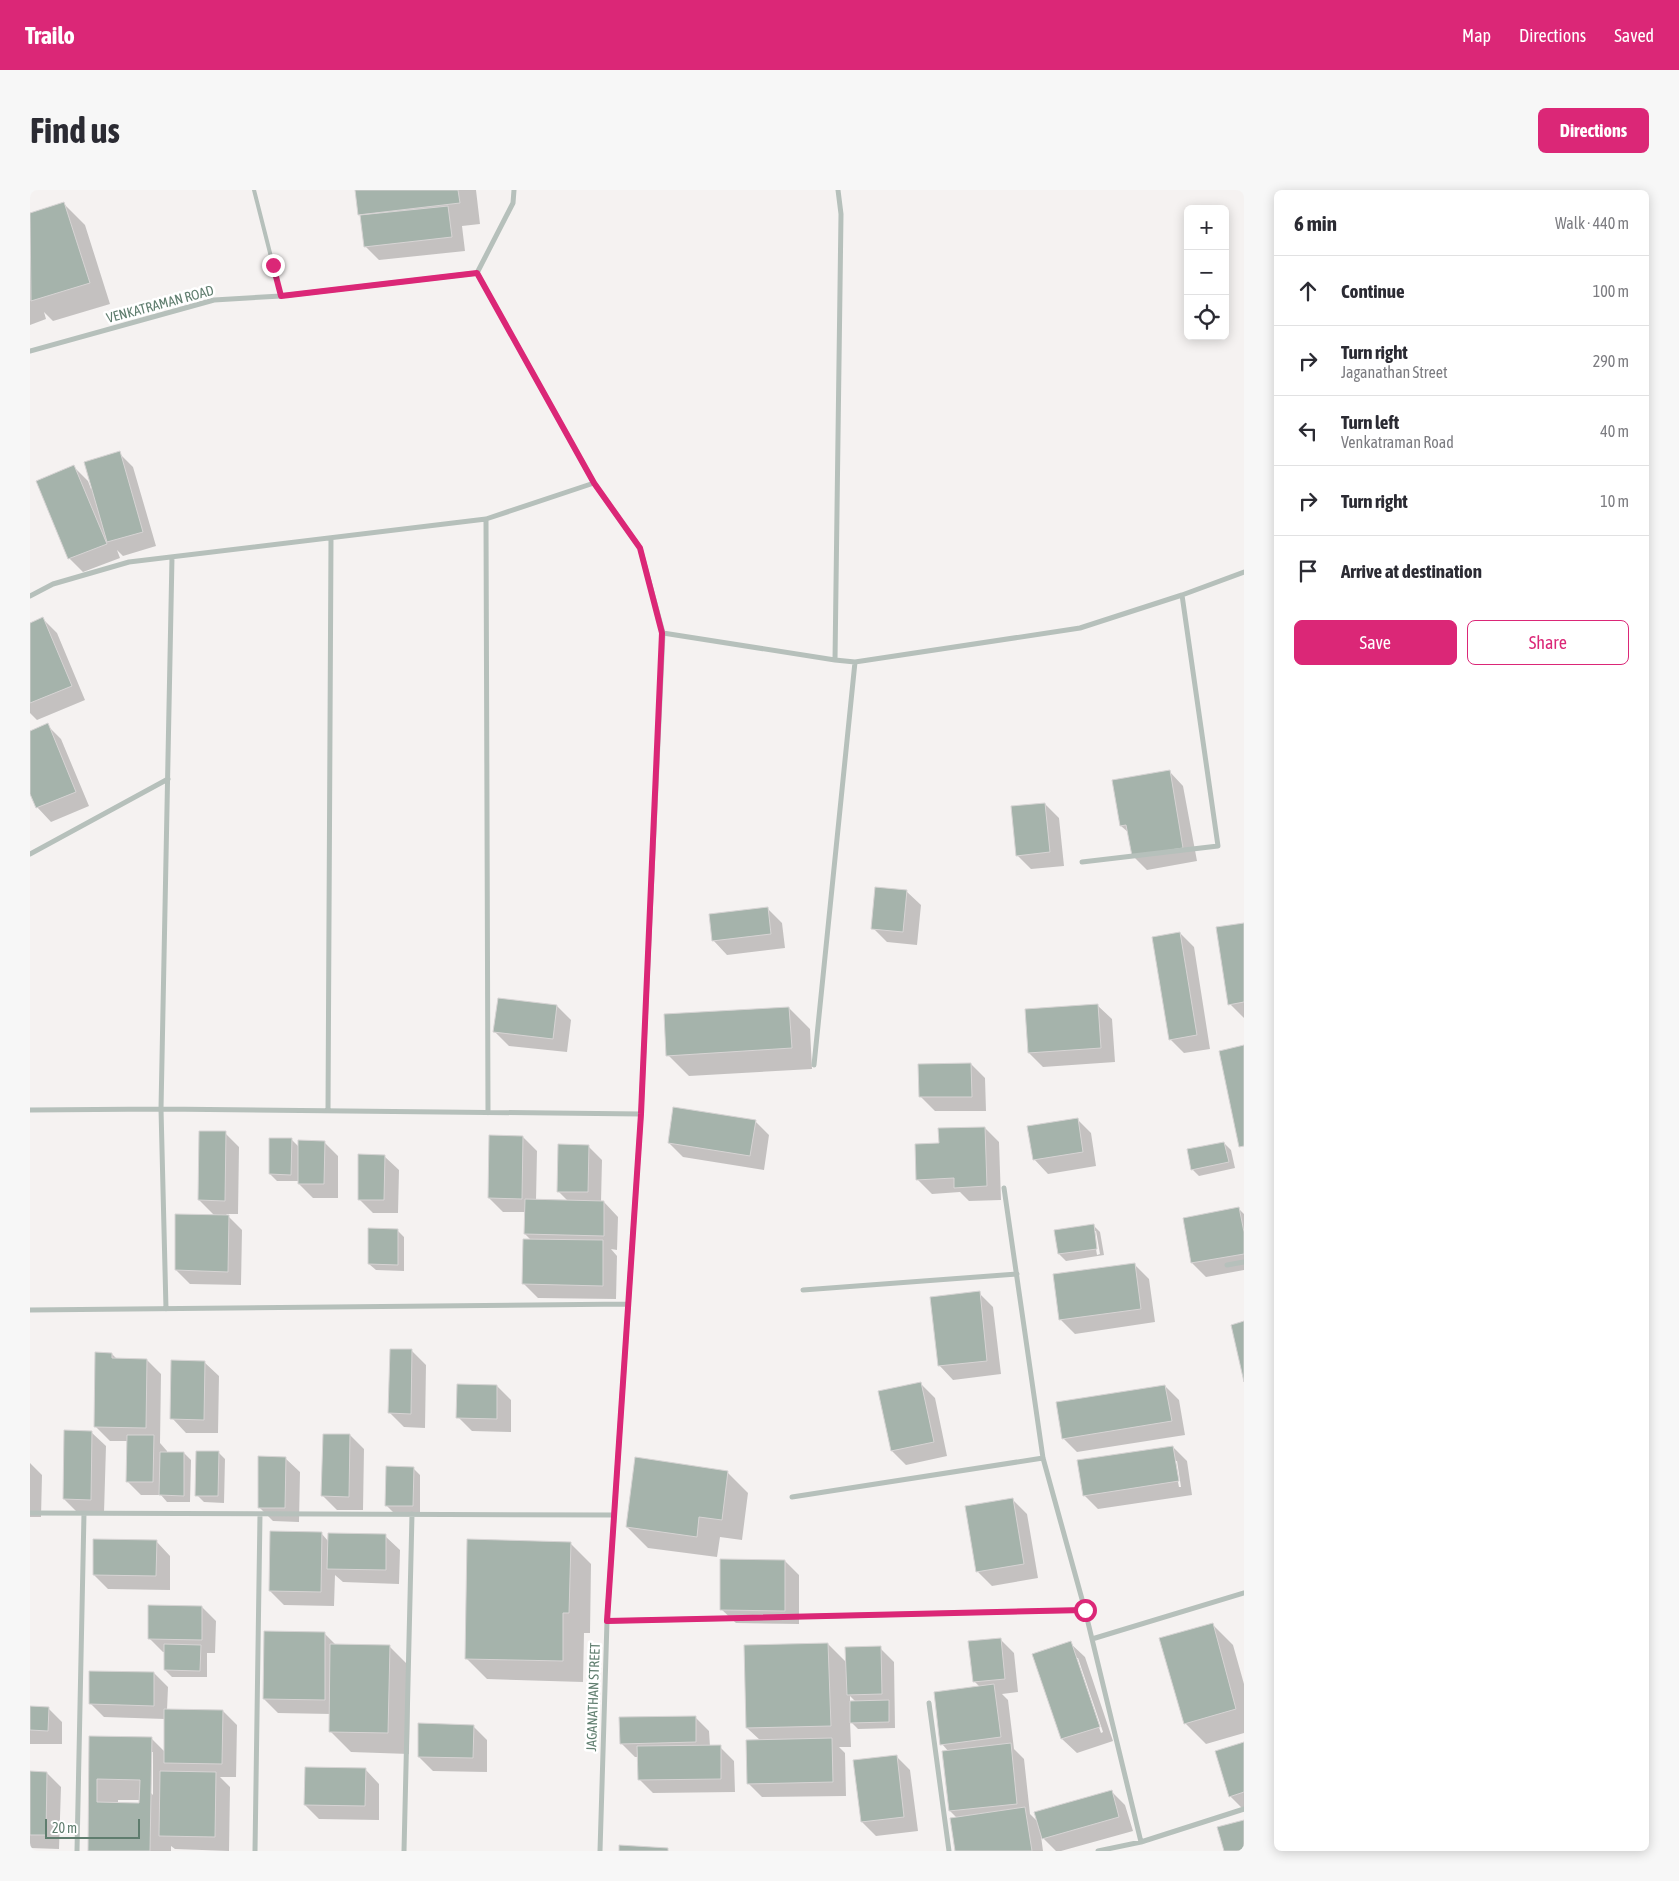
<!DOCTYPE html>
<html lang="en">
<head>
<meta charset="utf-8">
<style>
  body { margin:0; font-family:"Asap Condensed",sans-serif; background:#f7f7f7; color:#2b2b33 }
  .controls { position:absolute; right:15px; top:15px; display:grid; overflow:hidden; border-radius:8px; box-shadow:0 2px 12px #0003 }
  .controls button { width:45px; height:45px; display:grid; place-items:center; padding:0; border:0; border-bottom:1px solid #e1e1e2; background:#fff; color:#2b2b33; font:25px sans-serif }
  .scale { position:absolute; left:15px; bottom:12px; width:95px; box-sizing:border-box; padding-left:5px; border:2px solid #5f7d6e; border-top:0; font-size:14px; line-height:18px; white-space:nowrap; color:#5f7d6e; -webkit-text-stroke:4px #fff; paint-order:stroke }
  .stop { position:absolute; width:15px; height:15px; margin:-11px; border:4px solid #db2777; border-radius:50%; background:#fff }
  .stop.end { background:#db2777; border-color:#fff; box-shadow:0 1px 5px #0008 }
  .list { margin:0; padding:0; list-style:none }
  h2 { display:flex; justify-content:space-between; align-items:center; height:65px; margin:0; padding:0 20px; font-size:21px }
  h2 small { font-size:16px; font-weight:400; color:#7c7c81 }
  .list li { display:grid; grid-template-columns:32px 1fr auto; gap:15px; align-items:center; box-sizing:border-box; height:70px; padding:0 20px; border-top:1px solid #e1e1e2 }
  .list b { display:block; font-size:19px; white-space:nowrap }
  .list p { margin:0; font-size:16px; white-space:nowrap; color:#7c7c81 }
  .list em { font-size:16px; font-style:normal; color:#7c7c81 }
  .actions { display:flex; gap:10px; padding:15px 20px }
  .actions a { flex:1; padding:11px 0; border:1px solid #db2777; border-radius:8px; text-align:center; font-size:18px; color:#db2777 }
  .actions .main { background:#db2777; color:#fff }
  .icon { flex:none; width:28px; height:28px; fill:none; stroke:currentColor; stroke-width:2; stroke-linecap:round; stroke-linejoin:round }
  .map { position:relative; flex:none; width:1214px; height:1661px; overflow:hidden; border-radius:8px }
  header { display:flex; align-items:center; gap:30px; box-sizing:border-box; height:70px; padding:0 25px; background:#db2777; color:#fff }
  header strong { font-size:24px }
  nav { display:flex; gap:28px; margin-inline-start:auto; font-size:18px }
  .intro { display:flex; align-items:center; justify-content:space-between; box-sizing:border-box; height:120px; padding:0 30px }
  h1 { margin:0; font-size:35px }
  .button { padding:12px 22px; border-radius:8px; background:#db2777; color:#fff; font-size:18px; font-weight:700 }
  main { display:flex; gap:30px; padding:0 30px }
  aside { flex:1; background:#fff; border-radius:8px; box-shadow:0 2px 12px #0003 }
  .map>svg:first-child { display:block }
  .shadow { fill:#0003; fill-rule:evenodd }
  .building { fill:#a5b3ab; stroke:#d7d4d4; fill-rule:evenodd }
  .lines { fill:none; stroke-linecap:round; stroke-linejoin:round }
  .lane { stroke:#b6c0bb; stroke-width:4 }
  .street { stroke:#b6c0bb; stroke-width:5 }
  .route { stroke:#db2777; stroke-width:6 }
  .labels { text-anchor:middle; stroke-width:5; stroke-linejoin:round; paint-order:stroke }
  .street-label { font-size:14px; fill:#5f7d6e; stroke:#fff }
</style>
</head>
<body>
<header>
<strong>Trailo</strong>
<nav><a>Map</a><a>Directions</a><a>Saved</a></nav>
</header>
<div class="intro"><h1>Find us</h1><a class="button">Directions</a></div>
<main>
<div class="map">
<svg width="1214" height="1661" viewBox="0 0 1214 1661">
  <rect width="100%" height="100%" fill="#f5f2f1"/>
  <path class="shadow" d="M 327,0 L 446,0 L 450,34 L 432,36 L 435,61 L 349,70 L 335,56 Z
    M 34,14 L 55,35 L 80,114 L 23,131 L 14,122 L 16,129 L 0,135 L 0,25 Z
    M 89,263 L 103,277 L 126,356 L 93,366 L 87,360 L 90,368 L 53,382 L 39,368 L 44,277 L 58,291 L 61,299 Z
    M 13,429 L 27,443 L 55,510 L 7,530 L 0,523 L 0,434 Z
    M 17,535 L 31,549 L 59,616 L 21,632 L 7,617 L 0,600 L 0,542 Z
    M 1139,581 L 1153,596 L 1167,671 L 1117,680 L 1103,666 L 1099,643 L 1091,636 Z
    M 1015,614 L 1029,628 L 1034,676 L 1001,679 L 987,665 Z
    M 876,701 L 891,715 L 887,755 L 857,752 L 843,738 Z
    M 738,719 L 752,733 L 755,758 L 697,765 L 683,750 Z
    M 1214,734 L 1214,828 L 1200,814 Z
    M 1150,743 L 1164,757 L 1180,859 L 1154,863 L 1140,849 Z
    M 1067,815 L 1082,829 L 1085,872 L 1013,877 L 999,863 Z
    M 527,816 L 541,830 L 537,862 L 479,856 L 465,842 Z
    M 759,818 L 780,839 L 782,879 L 659,886 L 638,865 Z
    M 941,874 L 955,888 L 956,921 L 905,921 L 891,907 Z
    M 1047,929 L 1061,943 L 1066,976 L 1018,984 L 1004,969 Z
    M 725,931 L 739,945 L 734,980 L 653,967 L 639,953 Z
    M 955,938 L 969,952 L 971,1010 L 939,1011 L 930,1002 L 902,1004 L 887,989 L 910,955 Z
    M 195,943 L 209,957 L 208,1024 L 196,1024 L 212,1040 L 211,1095 L 160,1094 L 146,1080 L 185,1026 L 169,1010 Z
    M 493,947 L 507,961 L 506,1011 L 539,1012 L 528,1001 L 558,956 L 572,970 L 571,1012 L 574,1012 L 588,1027 L 587,1060 L 581,1059 L 587,1066 L 586,1109 L 508,1108 L 493,1093 L 501,1050 L 495,1044 L 496,1022 L 473,1022 L 459,1008 Z
    M 261,949 L 269,957 L 294,952 L 308,966 L 308,1008 L 283,1008 L 269,994 L 269,991 L 247,991 L 240,984 Z
    M 1194,953 L 1201,960 L 1205,978 L 1169,986 L 1162,979 Z
    M 354,966 L 369,980 L 368,1023 L 343,1023 L 329,1009 Z
    M 1209,1019 L 1214,1024 L 1214,1080 L 1176,1087 L 1162,1073 Z
    M 1063,1035 L 1070,1042 L 1074,1065 L 1036,1071 L 1029,1064 ZM 1063,1041 L 1066,1041 L 1070,1064 L 1067,1065 Z
    M 367,1040 L 374,1047 L 374,1081 L 346,1080 L 339,1074 Z
    M 1105,1075 L 1119,1089 L 1125,1132 L 1045,1144 L 1031,1130 Z
    M 949,1103 L 963,1117 L 971,1184 L 923,1190 L 909,1175 Z
    M 382,1161 L 396,1175 L 395,1238 L 374,1237 L 360,1223 Z
    M 82,1164 L 88,1170 L 117,1170 L 131,1184 L 130,1253 L 137,1261 L 137,1263 L 154,1263 L 161,1270 L 160,1312 L 137,1312 L 131,1305 L 111,1305 L 97,1291 L 98,1251 L 80,1251 L 66,1237 Z
    M 174,1172 L 189,1186 L 188,1243 L 156,1243 L 142,1228 Z
    M 891,1194 L 905,1208 L 917,1266 L 876,1275 L 862,1261 Z
    M 467,1196 L 481,1210 L 481,1242 L 442,1241 L 428,1227 Z
    M 1135,1196 L 1149,1210 L 1155,1245 L 1047,1262 L 1033,1248 Z
    M 61,1242 L 76,1256 L 74,1323 L 48,1323 L 34,1309 Z
    M 320,1245 L 334,1259 L 333,1320 L 307,1320 L 293,1306 Z
    M 1143,1257 L 1157,1271 L 1162,1305 L 1068,1319 L 1054,1305 ZM 1144,1271 L 1147,1271 L 1151,1297 L 1149,1297 Z
    M 188,1262 L 195,1269 L 194,1313 L 174,1312 L 167,1305 Z
    M 255,1268 L 270,1282 L 269,1332 L 243,1331 L 229,1317 Z
    M 0,1273 L 12,1285 L 11,1327 L 0,1327 Z
    M 383,1278 L 390,1285 L 390,1322 L 363,1322 L 356,1315 Z
    M 697,1282 L 718,1303 L 712,1350 L 690,1347 L 687,1367 L 618,1358 L 597,1337 Z
    M 983,1310 L 997,1324 L 1008,1388 L 962,1396 L 948,1382 Z
    M 291,1343 L 299,1352 L 355,1346 L 370,1360 L 369,1394 L 313,1392 L 305,1385 L 304,1416 L 254,1415 L 240,1401 Z
    M 126,1351 L 140,1366 L 140,1400 L 78,1399 L 64,1385 Z
    M 540,1353 L 561,1374 L 560,1443 L 554,1443 L 553,1492 L 457,1489 L 437,1469 Z
    M 755,1371 L 769,1385 L 769,1434 L 706,1433 L 691,1419 Z
    M 172,1417 L 186,1431 L 185,1463 L 177,1463 L 177,1487 L 142,1487 L 135,1480 L 135,1462 L 133,1462 L 119,1448 Z
    M 1182,1434 L 1203,1455 L 1214,1494 L 1214,1543 L 1176,1554 L 1155,1533 Z
    M 295,1444 L 307,1456 L 359,1456 L 380,1477 L 379,1564 L 321,1562 L 300,1541 L 301,1524 L 248,1523 L 234,1509 Z
    M 970,1449 L 984,1463 L 988,1502 L 972,1504 L 978,1510 L 984,1559 L 994,1569 L 1000,1624 L 1008,1632 L 1081,1601 L 1095,1615 L 1103,1641 L 1031,1661 L 1026,1661 L 1011,1646 L 1013,1661 L 927,1661 L 928,1629 L 920,1621 L 919,1562 L 912,1554 L 950,1497 L 944,1491 Z
    M 1040,1453 L 1055,1467 L 1083,1551 L 1047,1563 L 1032,1549 L 1004,1464 ZM 1045,1468 L 1048,1468 L 1073,1542 L 1071,1543 Z
    M 798,1454 L 817,1473 L 850,1458 L 864,1472 L 865,1538 L 828,1539 L 820,1531 L 821,1557 L 809,1557 L 815,1563 L 816,1606 L 732,1607 L 718,1593 L 731,1551 L 717,1538 ZM 820,1506 L 826,1512 L 820,1513 Z
    M 124,1483 L 138,1497 L 137,1520 L 193,1521 L 207,1535 L 206,1587 L 190,1587 L 200,1597 L 199,1661 L 145,1659 L 141,1656 L 141,1661 L 59,1661 L 60,1548 L 122,1549 L 135,1562 L 135,1529 L 74,1527 L 60,1513 ZM 121,1562 L 123,1562 L 123,1605 L 120,1602 ZM 88,1610 L 111,1610 L 111,1614 L 88,1614 Z
    M 0,1518 L 18,1518 L 32,1532 L 32,1554 L 0,1554 Z
    M 665,1527 L 679,1541 L 680,1557 L 690,1557 L 704,1571 L 705,1602 L 623,1603 L 609,1589 L 609,1567 L 605,1567 L 591,1553 Z
    M 443,1536 L 457,1550 L 457,1582 L 403,1581 L 389,1567 Z
    M 1214,1553 L 1214,1620 L 1200,1606 Z
    M 866,1566 L 880,1580 L 888,1641 L 846,1646 L 832,1632 Z
    M 335,1579 L 349,1594 L 349,1630 L 289,1629 L 275,1615 Z
    M 0,1583 L 17,1583 L 31,1597 L 29,1659 L 0,1658 Z"/>
  <path class="building" d="M 325,0 L 428,0 L 430,13 L 328,25 Z
    M 34,12 L 60,93 L 1,111 L 0,23 Z
    M 418,16 L 422,47 L 334,57 L 330,25 Z
    M 90,261 L 113,342 L 77,352 L 54,272 Z
    M 44,275 L 77,354 L 38,369 L 6,291 Z
    M 13,427 L 42,496 L 0,513 L 0,433 Z
    M 18,533 L 46,602 L 6,618 L 0,604 L 0,541 Z
    M 1140,580 L 1153,658 L 1102,666 L 1096,635 L 1090,636 L 1082,590 Z
    M 1015,613 L 1020,662 L 986,666 L 981,616 Z
    M 845,697 L 877,700 L 873,742 L 841,739 Z
    M 738,717 L 741,744 L 682,751 L 679,724 Z
    M 1214,733 L 1214,812 L 1198,815 L 1186,737 Z
    M 1150,742 L 1167,845 L 1139,850 L 1122,747 Z
    M 468,808 L 527,815 L 523,849 L 463,842 Z
    M 1068,814 L 1071,858 L 998,863 L 995,819 Z
    M 759,817 L 762,858 L 636,866 L 634,824 Z
    M 1214,855 L 1214,956 L 1209,957 L 1189,861 Z
    M 941,873 L 942,907 L 889,907 L 888,874 Z
    M 643,917 L 726,930 L 720,966 L 638,953 Z
    M 1048,928 L 1053,962 L 1003,970 L 997,936 Z
    M 955,937 L 957,996 L 924,998 L 924,988 L 886,990 L 885,954 L 909,953 L 908,938 Z
    M 169,941 L 196,941 L 195,1011 L 168,1010 Z
    M 459,945 L 493,946 L 492,1009 L 458,1008 Z
    M 239,948 L 262,948 L 261,985 L 239,984 Z
    M 268,950 L 295,951 L 294,994 L 268,994 Z
    M 1194,952 L 1199,972 L 1161,980 L 1157,959 Z
    M 528,954 L 559,955 L 558,1002 L 527,1002 Z
    M 328,964 L 355,965 L 354,1010 L 328,1010 Z
    M 495,1009 L 574,1011 L 574,1046 L 494,1044 Z
    M 1209,1017 L 1214,1042 L 1214,1064 L 1161,1073 L 1153,1028 Z
    M 145,1024 L 199,1025 L 198,1082 L 145,1080 Z
    M 1064,1034 L 1067,1059 L 1028,1064 L 1024,1040 Z
    M 338,1038 L 368,1039 L 368,1075 L 338,1074 Z
    M 493,1049 L 573,1050 L 573,1096 L 492,1094 Z
    M 1105,1073 L 1111,1119 L 1029,1130 L 1023,1084 Z
    M 950,1101 L 957,1171 L 908,1176 L 900,1107 Z
    M 1214,1131 L 1214,1192 L 1201,1135 Z
    M 360,1159 L 382,1159 L 381,1224 L 358,1223 Z
    M 65,1162 L 82,1163 L 82,1168 L 117,1169 L 116,1238 L 64,1237 Z
    M 141,1170 L 175,1171 L 174,1230 L 140,1229 Z
    M 891,1192 L 904,1252 L 861,1261 L 848,1201 Z
    M 427,1194 L 467,1195 L 467,1229 L 426,1228 Z
    M 1135,1195 L 1142,1231 L 1032,1249 L 1026,1212 Z
    M 34,1240 L 62,1241 L 61,1310 L 33,1309 Z
    M 293,1244 L 320,1244 L 319,1307 L 291,1306 Z
    M 97,1245 L 124,1245 L 123,1292 L 96,1292 Z
    M 1143,1256 L 1149,1291 L 1053,1306 L 1047,1270 Z
    M 166,1261 L 189,1261 L 188,1306 L 165,1306 Z
    M 130,1262 L 154,1262 L 154,1306 L 129,1305 Z
    M 228,1266 L 256,1267 L 255,1318 L 228,1318 Z
    M 605,1267 L 698,1281 L 692,1330 L 669,1327 L 667,1347 L 596,1337 Z
    M 356,1276 L 384,1277 L 383,1316 L 355,1316 Z
    M 983,1308 L 994,1374 L 946,1382 L 935,1316 Z
    M 240,1341 L 292,1342 L 291,1402 L 239,1401 Z
    M 298,1343 L 356,1344 L 356,1380 L 297,1379 Z
    M 63,1349 L 127,1350 L 126,1386 L 63,1385 Z
    M 437,1349 L 541,1352 L 539,1423 L 533,1423 L 533,1471 L 435,1469 Z
    M 690,1369 L 755,1370 L 755,1421 L 690,1420 Z
    M 118,1415 L 172,1416 L 172,1450 L 118,1449 Z
    M 1183,1433 L 1206,1519 L 1154,1534 L 1129,1448 Z
    M 234,1441 L 295,1442 L 295,1510 L 233,1509 Z
    M 971,1448 L 975,1489 L 943,1492 L 938,1451 Z
    M 1041,1451 L 1070,1537 L 1031,1549 L 1002,1464 Z
    M 798,1453 L 801,1536 L 716,1538 L 714,1455 Z
    M 134,1454 L 171,1455 L 170,1481 L 134,1480 Z
    M 300,1454 L 360,1455 L 358,1543 L 299,1542 Z
    M 851,1456 L 852,1504 L 817,1505 L 815,1457 Z
    M 59,1481 L 124,1482 L 124,1516 L 59,1514 Z
    M 964,1494 L 971,1547 L 910,1555 L 904,1502 Z
    M 859,1510 L 859,1532 L 820,1533 L 820,1511 Z
    M 0,1516 L 19,1517 L 18,1541 L 0,1540 Z
    M 134,1519 L 193,1520 L 192,1574 L 134,1573 Z
    M 666,1526 L 666,1552 L 590,1554 L 589,1527 Z
    M 388,1533 L 444,1535 L 443,1568 L 388,1567 Z
    M 59,1546 L 122,1547 L 120,1661 L 58,1661 ZM 67,1589 L 110,1590 L 109,1613 L 67,1612 Z
    M 802,1548 L 803,1592 L 717,1594 L 716,1550 Z
    M 1214,1552 L 1214,1602 L 1199,1607 L 1185,1561 Z
    M 981,1553 L 987,1614 L 919,1621 L 912,1561 Z
    M 691,1555 L 691,1589 L 608,1590 L 607,1556 Z
    M 867,1565 L 874,1627 L 831,1632 L 823,1570 Z
    M 275,1577 L 336,1578 L 335,1616 L 274,1615 Z
    M 0,1581 L 17,1582 L 16,1645 L 0,1645 Z
    M 130,1581 L 186,1582 L 185,1647 L 129,1646 Z
    M 1082,1600 L 1089,1627 L 1012,1649 L 1004,1622 Z
    M 995,1617 L 1002,1661 L 925,1661 L 920,1628 Z
    M 1214,1630 L 1214,1661 L 1194,1661 L 1187,1637 Z
    M 589,1655 L 638,1658 L 638,1661 L 589,1661 Z"/>
  <g class="lines">
    <path class="lane" d="M 224,0 L 251,106"/>
    <path class="street" d="M 447,83 L 564,293 L 610,358 L 633,443 L 611,924 L 577,1431 L 570,1661
      M 447,83 L 483,13 L 484,0
      M 0,161 L 184,110 L 251,106 L 447,83
      M 456,329 L 458,923
      M 0,406 L 23,394 L 99,372 L 456,329 L 564,293
      M 633,443 L 805,470 L 811,24 L 808,0
      M 805,470 L 825,472 L 1050,438 L 1152,405 L 1214,382
      M 0,664 L 138,589
      M 1052,672 L 1188,656 L 1152,405
      M 784,875 L 825,472
      M 0,920 L 131,919 L 611,924
      M 298,921 L 301,348
      M 974,998 L 1013,1268 L 1055,1420
      M 1197,1075 L 1214,1072
      M 773,1100 L 987,1084
      M 136,1119 L 131,919 L 142,367
      M 0,1120 L 598,1114
      M 762,1307 L 1013,1268
      M 0,1323 L 584,1325
      M 577,1431 L 1055,1420 L 1111,1652 L 1214,1619
      M 1062,1449 L 1214,1403
      M 899,1513 L 919,1661
      M 47,1661 L 54,1323
      M 225,1661 L 230,1324
      M 374,1661 L 382,1324
      M 1068,1661 L 1111,1652"/>
  </g>
  <g class="lines">
    <path class="route" d="M 243,75 L 251,106 L 447,83 L 564,293 L 610,358 L 632,443 L 611,924 L 577,1431 L 1055,1420"/>
  </g>
  <g class="labels">
    <g class="street-label">
      <text transform="translate(130 114) rotate(-15)" y="5">VENKATRAMAN ROAD</text>
      <text transform="translate(563 1507) rotate(-88)" y="5">JAGANATHAN STREET</text>
    </g>
  </g>
</svg>
<div class="controls">
<button>+</button>
<button>−</button>
<button><svg class="icon" aria-label="locate" viewBox="0 0 24 24"><circle cx="12" cy="12" r="6"/><path d="M12 2v4M12 18v4M2 12h4M18 12h4"/></svg></button>
</div>
<div class="scale">20 m</div>
<div class="stop" style="left:1055px;top:1420px"></div>
<div class="stop end" style="left:243px;top:75px"></div>
</div>
<aside>
<h2>6 min<small>Walk · 440 m</small></h2>
<ul class="list">
<li><svg class="icon" aria-label="ahead" viewBox="0 0 24 24"><path d="M12 20V5M6 11l6-6 6 6"/></svg><div><b>Continue</b></div><em>100 m</em></li>
<li><svg class="icon" aria-label="right" viewBox="0 0 24 24"><path d="M7 20v-9h11M14 6l5 5-5 5"/></svg><div><b>Turn right</b><p>Jaganathan Street</p></div><em>290 m</em></li>
<li><svg class="icon" aria-label="left" viewBox="0 0 24 24"><path d="M17 20v-9H6M10 6l-5 5 5 5"/></svg><div><b>Turn left</b><p>Venkatraman Road</p></div><em>40 m</em></li>
<li><svg class="icon" aria-label="right" viewBox="0 0 24 24"><path d="M7 20v-9h11M14 6l5 5-5 5"/></svg><div><b>Turn right</b></div><em>10 m</em></li>
<li><svg class="icon" aria-label="arrive" viewBox="0 0 24 24"><path d="M6 21V4h12l-3 4 3 4H6"/></svg><div><b>Arrive at destination</b></div></li>
</ul>
<div class="actions"><a class="main">Save</a><a>Share</a></div>
</aside>
</main>
</body>
</html>
